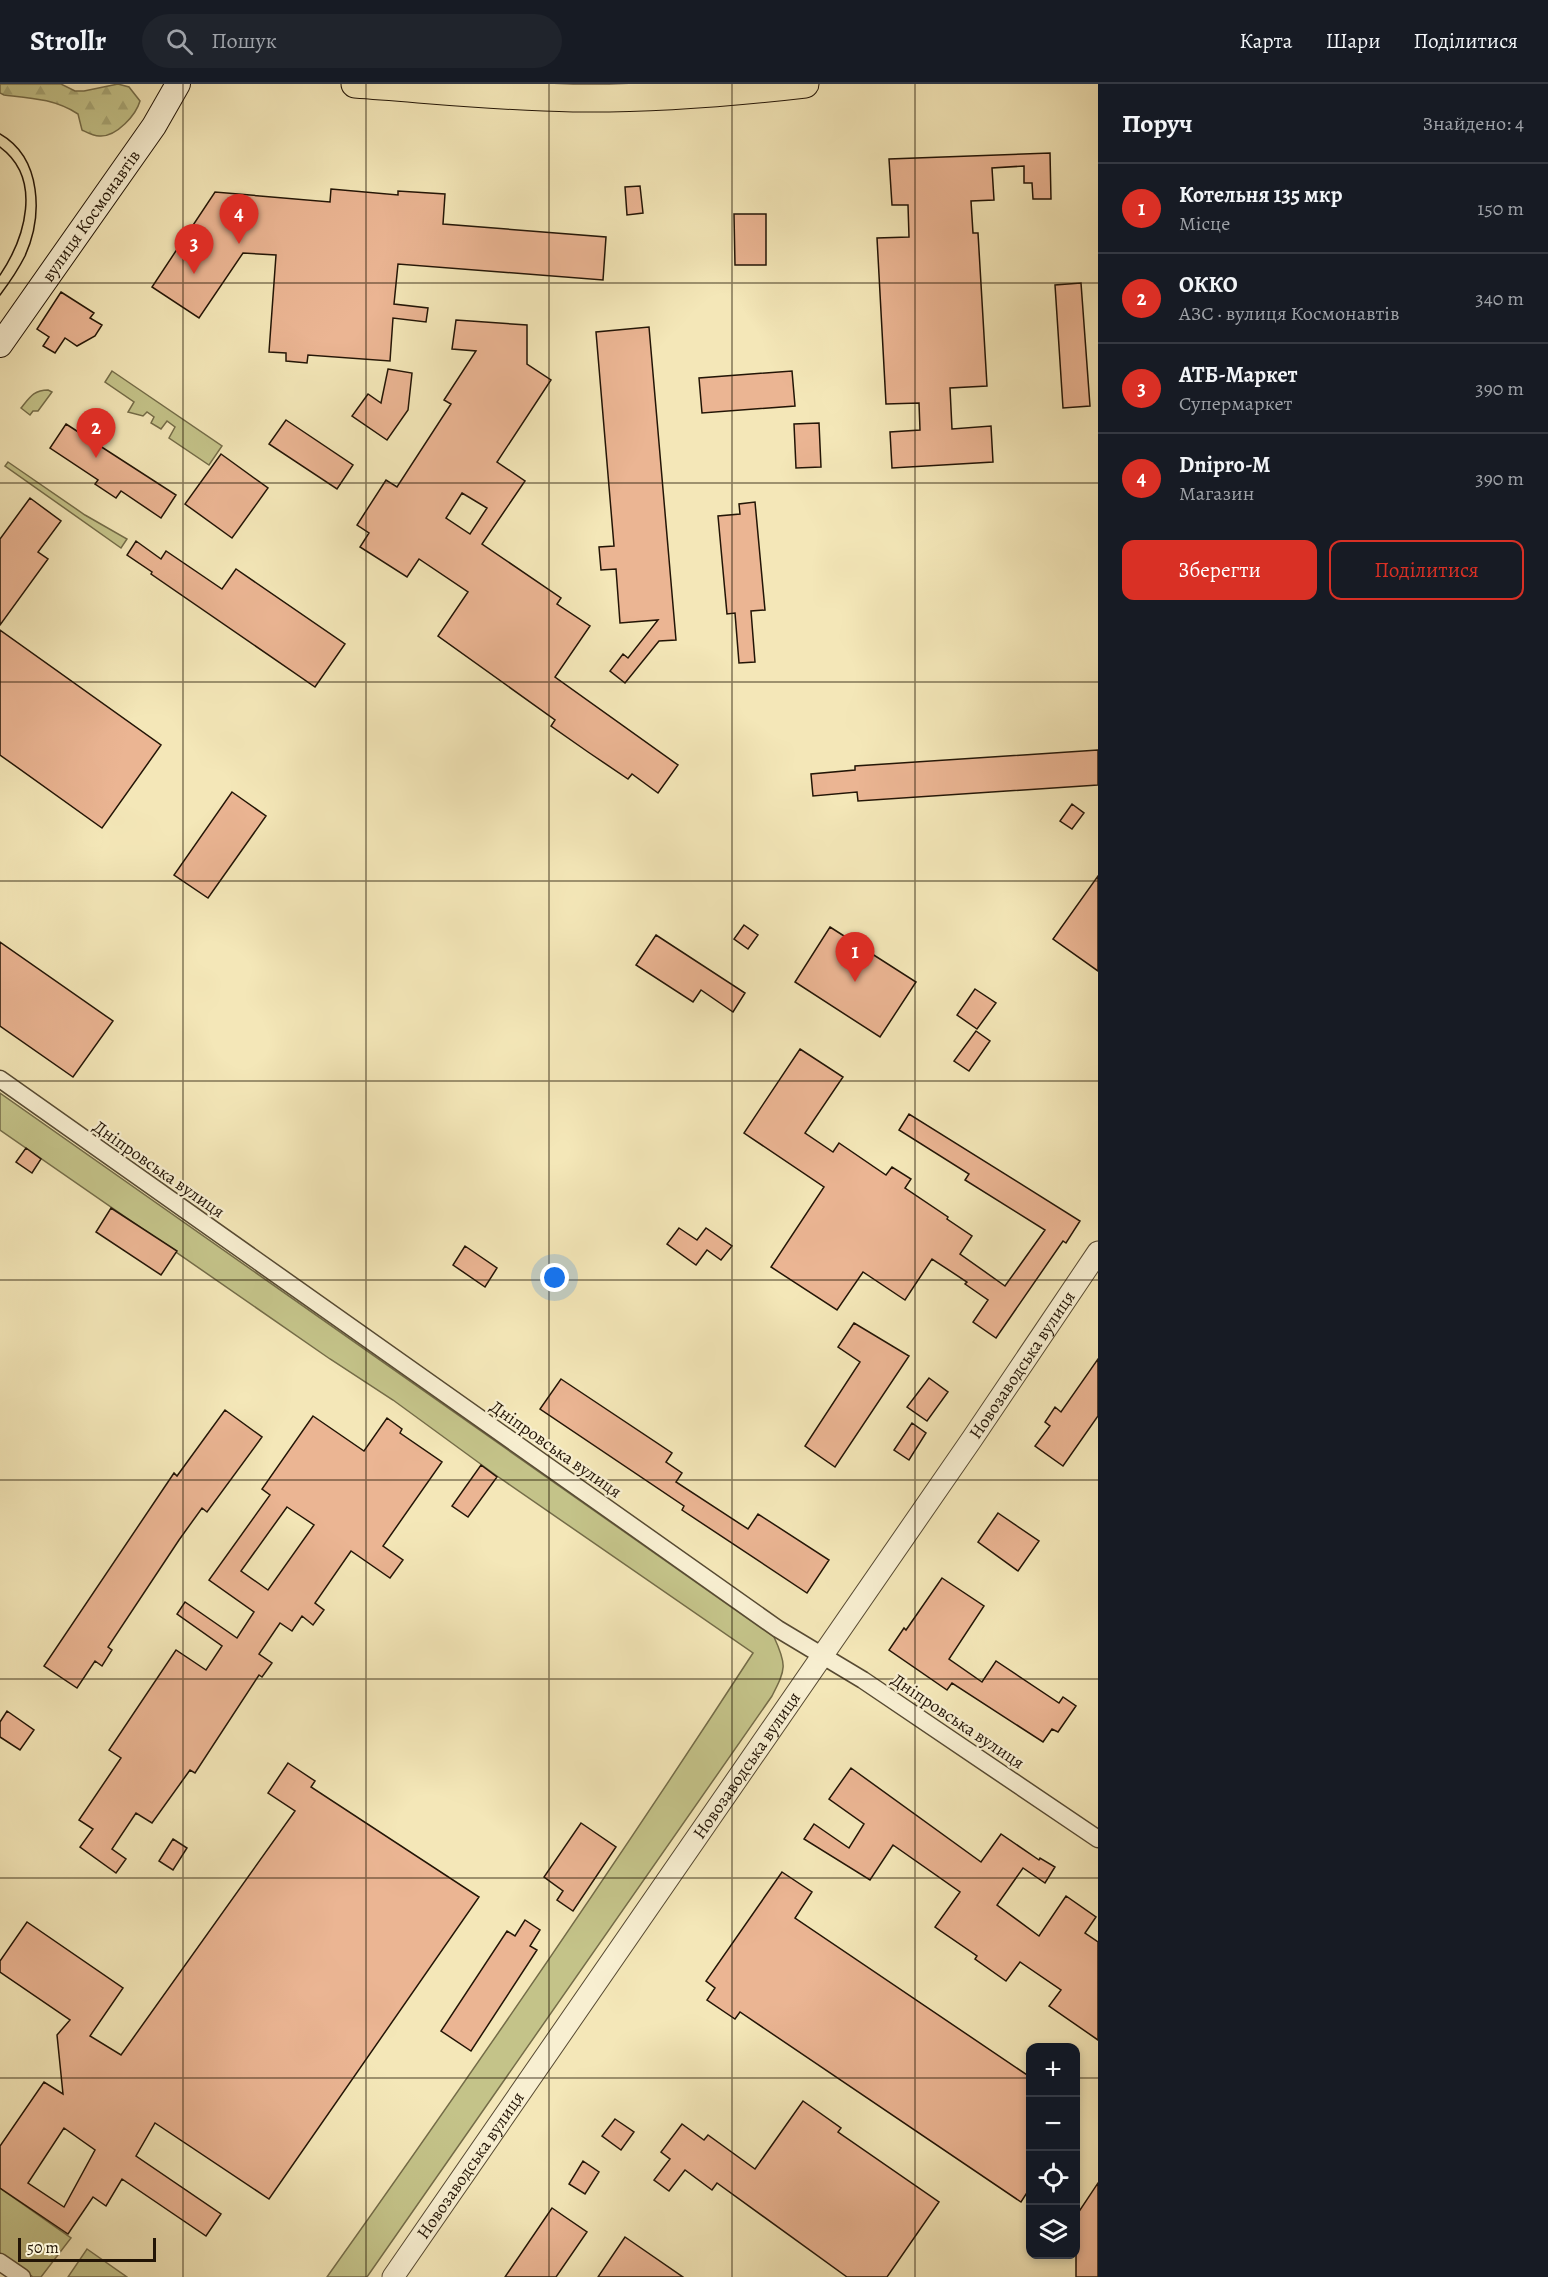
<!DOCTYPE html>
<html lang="uk">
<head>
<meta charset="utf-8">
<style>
  body { margin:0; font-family:Alegreya,serif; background:#20242c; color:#f1f3f6 }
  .controls { position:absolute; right:18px; bottom:18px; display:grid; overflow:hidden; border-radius:12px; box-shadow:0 3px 9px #0003 }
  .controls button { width:54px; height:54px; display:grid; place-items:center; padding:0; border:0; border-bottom:2px solid #363941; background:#171b24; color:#f1f3f6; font:30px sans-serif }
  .scale { position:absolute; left:18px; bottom:15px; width:138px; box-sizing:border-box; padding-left:6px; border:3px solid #231506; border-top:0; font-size:16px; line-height:21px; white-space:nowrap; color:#231506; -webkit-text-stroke:4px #f8efd1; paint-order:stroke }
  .you { position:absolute; left:555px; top:1194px; width:21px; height:21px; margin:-15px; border:4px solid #fff; border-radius:50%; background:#1a73e8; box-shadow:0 0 0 9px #1a73e833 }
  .badge { display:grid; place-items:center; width:39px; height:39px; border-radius:50%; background:#d93025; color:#fff; font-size:20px; font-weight:700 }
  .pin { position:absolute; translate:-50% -50px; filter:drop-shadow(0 2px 3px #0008) }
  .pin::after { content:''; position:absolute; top:32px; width:21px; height:18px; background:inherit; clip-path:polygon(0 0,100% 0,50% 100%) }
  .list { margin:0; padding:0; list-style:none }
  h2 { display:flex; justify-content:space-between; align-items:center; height:78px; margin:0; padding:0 24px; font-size:26px }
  h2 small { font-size:20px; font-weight:400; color:#9ea1a6 }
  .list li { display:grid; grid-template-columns:39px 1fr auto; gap:18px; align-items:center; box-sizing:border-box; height:90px; padding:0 24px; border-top:2px solid #363941 }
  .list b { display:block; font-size:22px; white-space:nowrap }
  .list p { margin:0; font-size:20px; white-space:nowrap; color:#9ea1a6 }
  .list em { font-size:20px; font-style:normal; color:#9ea1a6 }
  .actions { display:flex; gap:12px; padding:18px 24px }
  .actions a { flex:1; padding:14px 0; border:2px solid #d93025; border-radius:12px; text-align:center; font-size:21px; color:#d93025 }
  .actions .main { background:#d93025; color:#fff }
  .icon { flex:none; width:33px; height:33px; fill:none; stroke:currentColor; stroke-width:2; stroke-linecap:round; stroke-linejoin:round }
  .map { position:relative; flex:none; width:1098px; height:2193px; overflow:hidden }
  header { display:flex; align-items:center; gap:36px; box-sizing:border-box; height:84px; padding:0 30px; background:#171b24; border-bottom:2px solid #363941 }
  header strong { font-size:28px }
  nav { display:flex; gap:33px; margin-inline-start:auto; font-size:21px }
  .search { width:420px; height:54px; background:#20242c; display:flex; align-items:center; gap:15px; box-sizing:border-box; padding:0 21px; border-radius:33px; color:#9ea1a6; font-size:22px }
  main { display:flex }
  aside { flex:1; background:#171b24 }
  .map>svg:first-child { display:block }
  .grass { fill:#c4c389; stroke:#746c48; stroke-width:1.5 }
  .forest { fill:url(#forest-firs); stroke:#746c48; stroke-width:1.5 }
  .building { fill:#ebb593; stroke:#231506; stroke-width:1.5; fill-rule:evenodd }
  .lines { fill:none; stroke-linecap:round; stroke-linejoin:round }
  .minor-casing { stroke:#574a32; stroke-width:19 }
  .tertiary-casing { stroke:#574a32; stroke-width:23 }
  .secondary-casing { stroke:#231506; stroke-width:26 }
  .primary-casing { stroke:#231506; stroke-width:29 }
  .minor { stroke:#f8efd1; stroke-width:16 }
  .tertiary { stroke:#f8efd1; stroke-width:21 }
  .secondary { stroke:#f8efd1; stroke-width:24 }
  .primary { stroke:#f4e7b8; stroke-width:27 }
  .tram { stroke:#231506; stroke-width:1.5 }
  .grid { fill:none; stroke:#231506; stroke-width:1.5; stroke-opacity:0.55 }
  .labels { text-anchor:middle; stroke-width:4.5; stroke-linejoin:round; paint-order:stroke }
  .street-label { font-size:18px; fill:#231506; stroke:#f8efd1 }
</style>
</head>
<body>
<header>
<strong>Strollr</strong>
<div class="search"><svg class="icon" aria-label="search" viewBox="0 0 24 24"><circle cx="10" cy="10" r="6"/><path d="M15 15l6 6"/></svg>Пошук</div>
<nav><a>Карта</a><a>Шари</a><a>Поділитися</a></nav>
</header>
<main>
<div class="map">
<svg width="1098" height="2193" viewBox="0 0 1098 2193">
  <defs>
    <pattern id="forest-firs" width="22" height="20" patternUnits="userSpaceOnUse" patternTransform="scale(1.5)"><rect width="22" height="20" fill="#c4c389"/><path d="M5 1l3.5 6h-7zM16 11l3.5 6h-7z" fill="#a8a775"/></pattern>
  </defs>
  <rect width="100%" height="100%" fill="#f4e7b8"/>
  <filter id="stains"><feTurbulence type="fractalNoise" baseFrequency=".00333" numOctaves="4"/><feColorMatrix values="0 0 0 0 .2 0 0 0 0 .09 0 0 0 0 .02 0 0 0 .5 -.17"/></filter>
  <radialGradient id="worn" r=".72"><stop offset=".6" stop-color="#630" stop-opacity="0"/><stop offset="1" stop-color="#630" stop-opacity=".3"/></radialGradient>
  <path class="grass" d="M 112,287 L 222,362 L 209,381 L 169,354 L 175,343 L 167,337 L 161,345 L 151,339 L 154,333 L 147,328 L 143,332 L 128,328 L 134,318 L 105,298 Z
    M 48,306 L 52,308 L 38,327 L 33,327 L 30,331 L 21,324 C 30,313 34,306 48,306 Z
    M 8,378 L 85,431 L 127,455 L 121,464 L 5,382 Z
    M 0,1009 L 774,1553 C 787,1581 786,1585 772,1612 L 367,2193 L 327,2193 C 473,1988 616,1780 753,1569 L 497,1392 L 393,1316 L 330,1275 L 0,1046 Z
    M 0,2104 L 71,2154 L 41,2193 L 33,2193 L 0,2169 Z
    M 87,2165 L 127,2193 L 68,2193 Z"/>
  <path class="forest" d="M 0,0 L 61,0 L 75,7 L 84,7 L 118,0 L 129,3 L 140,17 C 136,31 117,52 101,52 C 95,53 88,49 82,46 L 78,30 C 55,15 31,14 4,11 L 0,9 Z"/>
  <path class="building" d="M 1050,69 L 1051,115 L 1033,115 L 1032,99 L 1024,99 L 1024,82 L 992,84 L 994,116 L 971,117 L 973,149 L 978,149 L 987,302 L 950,304 L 952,345 L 991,342 L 993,378 L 892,384 L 890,348 L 920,346 L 919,319 L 886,320 L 877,154 L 909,153 L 908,121 L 892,121 L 889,75 Z
    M 640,102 L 643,129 L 627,131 L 625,103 Z
    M 331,105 L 398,111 L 398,107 L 445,110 L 443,140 L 606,153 L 603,196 L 398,180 L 394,220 L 428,224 L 426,238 L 393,234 L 390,277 L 308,271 L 307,279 L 286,277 L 286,269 L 269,268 L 276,171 L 243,169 L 199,234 L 152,203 L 215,108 L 330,118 Z
    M 734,130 L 766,130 L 766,181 L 735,181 Z
    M 1081,199 L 1090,322 L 1063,324 L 1055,201 Z
    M 61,208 L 94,229 L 90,234 L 102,241 L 95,252 L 77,262 L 65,254 L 55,269 L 43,262 L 49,253 L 37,245 Z
    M 456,236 L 527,241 L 527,280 L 551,296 L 497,378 L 525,397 L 482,460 L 561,514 L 557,520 L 590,542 L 555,593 L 678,681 L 658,709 L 632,690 L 628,695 L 588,668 L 551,642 L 555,636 L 438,552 L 468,508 L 419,475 L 407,493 L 360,463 L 369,449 L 357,441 L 386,396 L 397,403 L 451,320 L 444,316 L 476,267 L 452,265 ZM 462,409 L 487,424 L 470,450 L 446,434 Z
    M 649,243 L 676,556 L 659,557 L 625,599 L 610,587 L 623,570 L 628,574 L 658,536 L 620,539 L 616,485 L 601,486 L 599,463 L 614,462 L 596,248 Z
    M 388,285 L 412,289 L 408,326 L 387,356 L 352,332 L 368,310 L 381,319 Z
    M 792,287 L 795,322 L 702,329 L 699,294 Z
    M 286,336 L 353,381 L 337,405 L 269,360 Z
    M 819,339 L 821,383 L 796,384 L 794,340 Z
    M 66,340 L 176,411 L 161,434 L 121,407 L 116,414 L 95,400 L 98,396 L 50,364 Z
    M 221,370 L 268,404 L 232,454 L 185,420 Z
    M 30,414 L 61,437 L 38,468 L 48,475 L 0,541 L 0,455 Z
    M 755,418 L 765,526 L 751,527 L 755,578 L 739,579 L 735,529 L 727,530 L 718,432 L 740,430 L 739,420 Z
    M 136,457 L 161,475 L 166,467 L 222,505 L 236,485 L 345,560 L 315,603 L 151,490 L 152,488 L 127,471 Z
    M 0,546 L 161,661 L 102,744 L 0,671 Z
    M 1098,666 L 1098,701 L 858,717 L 857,708 L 813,712 L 811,690 L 855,686 L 855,682 Z
    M 232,708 L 266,732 L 208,814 L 174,791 Z
    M 1072,720 L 1084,729 L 1072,745 L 1060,737 Z
    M 1098,792 L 1098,887 L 1053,855 Z
    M 744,841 L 758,851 L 748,865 L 734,855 Z
    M 830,843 L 916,898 L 880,953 L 795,898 Z
    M 656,851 L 745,909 L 733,928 L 701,906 L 693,918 L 636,881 Z
    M 0,858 L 113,937 L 73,993 L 0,942 Z
    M 975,905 L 996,919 L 977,945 L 957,931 Z
    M 976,947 L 990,957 L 969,987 L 954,977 Z
    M 800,965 L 843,993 L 805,1049 L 833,1068 L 839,1059 L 886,1091 L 892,1083 L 911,1095 L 905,1104 L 948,1133 L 947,1135 L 972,1152 L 960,1170 L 1005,1202 L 1045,1146 L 965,1096 L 969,1090 L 899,1046 L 909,1030 L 1080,1137 L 1066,1159 L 1063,1157 L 996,1254 L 973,1238 L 988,1216 L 965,1200 L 967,1198 L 932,1175 L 905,1216 L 863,1188 L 837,1226 L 771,1183 L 824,1103 L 744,1049 Z
    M 26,1064 L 41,1075 L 32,1089 L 16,1078 Z
    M 111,1124 L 177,1167 L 161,1191 L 96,1148 Z
    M 679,1144 L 697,1156 L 706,1144 L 732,1162 L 721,1176 L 707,1166 L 696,1181 L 667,1160 Z
    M 465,1162 L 497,1184 L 485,1203 L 453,1181 Z
    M 854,1239 L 909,1272 L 835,1383 L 805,1362 L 860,1278 L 838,1263 Z
    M 1098,1275 L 1098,1332 L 1063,1382 L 1035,1362 L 1050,1342 L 1045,1338 L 1055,1323 L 1061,1328 Z
    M 929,1294 L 948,1308 L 927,1337 L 907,1323 Z
    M 561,1295 L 672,1369 L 666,1378 L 682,1389 L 676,1398 L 748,1445 L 758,1430 L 829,1476 L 807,1509 L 682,1426 L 684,1422 L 540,1325 Z
    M 225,1326 L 262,1353 L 207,1428 L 202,1424 L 179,1456 L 108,1563 L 112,1566 L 102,1582 L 95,1577 L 77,1604 L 44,1582 L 174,1389 L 177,1392 Z
    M 313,1332 L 364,1367 L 387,1334 L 402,1345 L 400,1349 L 442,1378 L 383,1462 L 403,1476 L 390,1494 L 351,1467 L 315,1519 L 324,1526 L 313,1541 L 302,1532 L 292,1547 L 280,1539 L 259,1570 L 272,1579 L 262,1593 L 259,1591 L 195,1689 L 190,1686 L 152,1739 L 136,1729 L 112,1765 L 126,1775 L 116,1789 L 80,1763 L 93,1745 L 79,1736 L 121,1674 L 109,1666 L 176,1566 L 206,1586 L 222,1562 L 177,1530 L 185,1518 L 237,1554 L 254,1528 L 209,1496 L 270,1411 L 262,1405 ZM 287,1423 L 314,1441 L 268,1506 L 241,1487 Z
    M 912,1339 L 926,1349 L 909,1376 L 894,1366 Z
    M 481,1381 L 497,1393 L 468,1433 L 452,1422 Z
    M 998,1429 L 1039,1457 L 1018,1487 L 978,1458 Z
    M 942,1494 L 984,1522 L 949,1575 L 982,1598 L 996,1577 L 1059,1619 L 1063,1613 L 1076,1622 L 1058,1648 L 1052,1645 L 1043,1658 L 952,1599 L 947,1606 L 889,1566 L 904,1544 L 906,1546 Z
    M 7,1627 L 34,1646 L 20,1666 L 0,1653 L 0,1638 Z
    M 288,1679 L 315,1697 L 311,1703 L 479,1813 L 269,2115 L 155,2039 L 136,2072 L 221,2130 L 206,2152 L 122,2095 L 106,2122 L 93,2113 L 68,2150 L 0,2104 L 0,2062 L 44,1998 L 63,2010 L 57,1951 L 70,1936 L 0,1888 L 0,1877 L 27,1838 L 123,1904 L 90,1952 L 121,1971 L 295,1727 L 268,1709 ZM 64,2044 L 95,2066 L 64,2123 L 28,2099 Z
    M 851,1684 L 981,1778 L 1001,1750 L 1039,1776 L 1040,1774 L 1055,1783 L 1045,1799 L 1023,1784 L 997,1821 L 1039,1852 L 1066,1812 L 1096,1833 L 1085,1849 L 1098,1858 L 1098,1956 L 1049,1922 L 1061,1906 L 1020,1878 L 1006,1897 L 975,1875 L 977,1872 L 935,1843 L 960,1808 L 893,1761 L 870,1796 L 804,1755 L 814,1740 L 849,1764 L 864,1740 L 829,1715 Z
    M 581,1739 L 616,1763 L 573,1827 L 557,1816 L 563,1807 L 544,1793 Z
    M 173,1755 L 187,1764 L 173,1786 L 159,1777 Z
    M 782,1788 L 812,1808 L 795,1834 L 1030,1993 L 1030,2104 L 1021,2118 L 740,1928 L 735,1935 L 707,1916 L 715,1904 L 706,1897 Z
    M 525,1836 L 540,1846 L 530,1862 L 537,1866 L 471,1967 L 441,1947 L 507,1847 L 515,1852 Z
    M 803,2017 L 841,2044 L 838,2048 L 939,2118 L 887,2193 L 847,2193 L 717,2099 L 712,2106 L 685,2086 L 669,2107 L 654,2096 L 670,2075 L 661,2068 L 682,2040 L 704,2056 L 708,2051 L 755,2085 Z
    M 615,2035 L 634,2048 L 621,2066 L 602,2052 Z
    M 583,2077 L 599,2088 L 585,2110 L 569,2100 Z
    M 1098,2099 L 1098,2193 L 1076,2193 L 1076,2132 Z
    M 552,2124 L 587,2148 L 556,2193 L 505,2193 Z
    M 625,2153 L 683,2193 L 598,2193 Z"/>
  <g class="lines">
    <defs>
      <path id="minor" d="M 0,995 L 778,1545 L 863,1596 L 1098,1755
        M 0,2178 L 22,2193"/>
      <g id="tertiary">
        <path id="s1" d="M 393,2193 L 972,1355 L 1098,1168"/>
      </g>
      <g id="secondary">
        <path id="s2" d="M 0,261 L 154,42 L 178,0"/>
      </g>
      <path id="primary" d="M 355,0 C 427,5 500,13 573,14 C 650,15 728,9 805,0"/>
    </defs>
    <use href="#minor" class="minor-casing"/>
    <use href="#tertiary" class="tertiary-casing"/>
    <use href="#secondary" class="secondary-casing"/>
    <use href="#primary" class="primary-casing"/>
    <use href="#minor" class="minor"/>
    <use href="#tertiary" class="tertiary"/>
    <use href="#secondary" class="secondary"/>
    <use href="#primary" class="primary"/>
    <path class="tram" d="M 0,50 C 42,74 43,132 25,172 C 18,186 9,199 0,211
      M 0,63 C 43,95 25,154 0,191"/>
  </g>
  <path class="grid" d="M 183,0 L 183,2193M 366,0 L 366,2193M 549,0 L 549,2193M 732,0 L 732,2193M 915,0 L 915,2193M 0,199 L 1098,199M 0,399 L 1098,399M 0,598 L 1098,598M 0,797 L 1098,797M 0,997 L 1098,997M 0,1196 L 1098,1196M 0,1396 L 1098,1396M 0,1595 L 1098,1595M 0,1794 L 1098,1794M 0,1994 L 1030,1994M 1076,1994 L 1098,1994"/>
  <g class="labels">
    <g class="street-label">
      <text dy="6" stroke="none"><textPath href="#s2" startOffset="158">вулиця Космонавтів</textPath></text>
      <text transform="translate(159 1085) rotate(35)" y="6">Дніпровська вулиця</text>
      <text dy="6" stroke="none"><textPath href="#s1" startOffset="1108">Новозаводська вулиця</textPath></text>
      <text transform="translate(556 1365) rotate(35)" y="6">Дніпровська вулиця</text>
      <text transform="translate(958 1637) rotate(34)" y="6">Дніпровська вулиця</text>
      <text dy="6" stroke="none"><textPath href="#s1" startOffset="622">Новозаводська вулиця</textPath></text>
      <text dy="6" stroke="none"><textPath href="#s1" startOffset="136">Новозаводська вулиця</textPath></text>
    </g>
  </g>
  <rect width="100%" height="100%" filter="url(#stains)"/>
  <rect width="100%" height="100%" fill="url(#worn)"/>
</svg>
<div class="controls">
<button>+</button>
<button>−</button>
<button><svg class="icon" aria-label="locate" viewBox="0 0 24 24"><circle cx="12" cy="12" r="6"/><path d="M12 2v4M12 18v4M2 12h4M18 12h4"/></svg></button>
<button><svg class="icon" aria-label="layers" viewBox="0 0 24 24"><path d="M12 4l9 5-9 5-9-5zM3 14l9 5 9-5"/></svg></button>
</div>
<div class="scale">50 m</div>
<div class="you"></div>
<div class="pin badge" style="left:855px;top:898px">1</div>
<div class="pin badge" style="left:96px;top:374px">2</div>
<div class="pin badge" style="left:194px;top:190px">3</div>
<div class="pin badge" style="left:239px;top:160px">4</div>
</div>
<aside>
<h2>Поруч<small>Знайдено: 4</small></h2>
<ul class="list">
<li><span class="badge">1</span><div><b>Котельня 135 мкр</b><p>Місце</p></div><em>150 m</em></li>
<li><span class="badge">2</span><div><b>ОККО</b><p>АЗС · вулиця Космонавтів</p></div><em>340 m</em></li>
<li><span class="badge">3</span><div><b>АТБ-Маркет</b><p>Супермаркет</p></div><em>390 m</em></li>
<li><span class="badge">4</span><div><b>Dnipro-M</b><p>Магазин</p></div><em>390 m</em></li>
</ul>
<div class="actions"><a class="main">Зберегти</a><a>Поділитися</a></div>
</aside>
</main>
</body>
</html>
